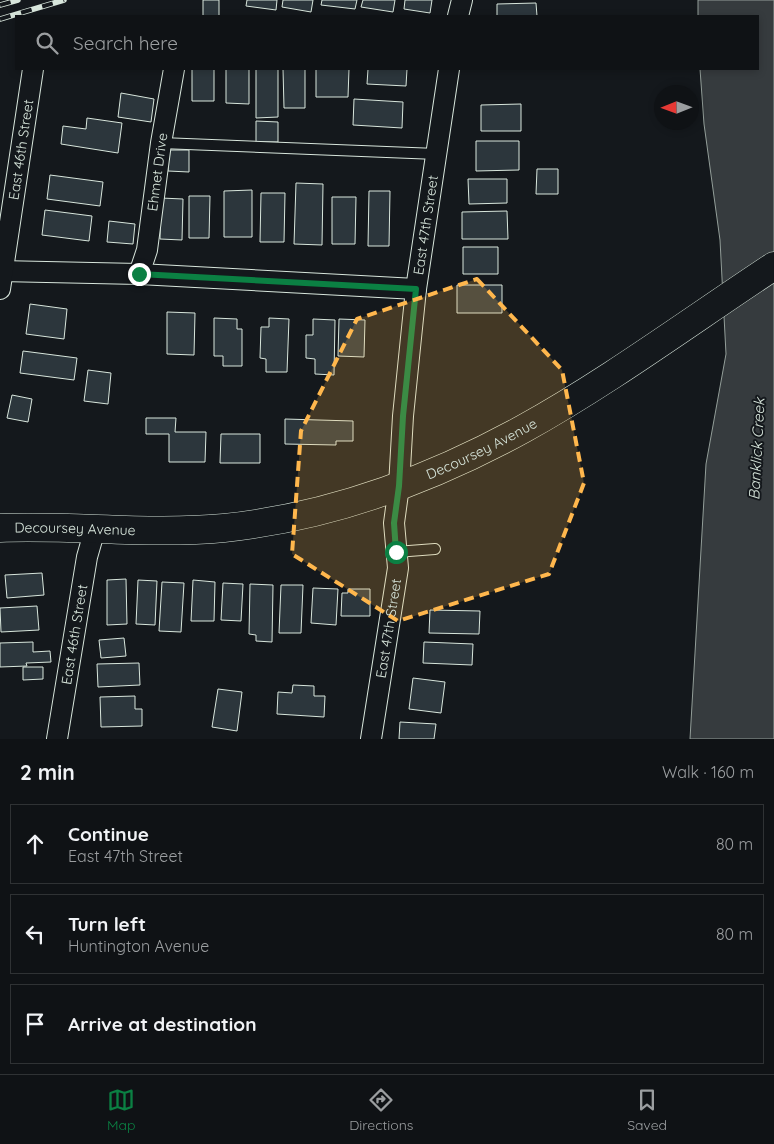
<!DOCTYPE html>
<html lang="en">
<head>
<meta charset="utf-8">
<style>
  body { margin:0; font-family:Quicksand,sans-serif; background:#1d2022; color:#f1f3f6 }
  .compass { position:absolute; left:654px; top:85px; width:45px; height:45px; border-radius:50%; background:#0f1215; box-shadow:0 2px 8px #0003; rotate:269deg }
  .stop { position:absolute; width:15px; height:15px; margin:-11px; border:4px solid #0b8043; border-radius:50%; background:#fff }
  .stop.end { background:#0b8043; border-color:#fff; box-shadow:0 1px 5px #0008 }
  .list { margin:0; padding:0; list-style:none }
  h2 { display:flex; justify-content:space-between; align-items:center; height:65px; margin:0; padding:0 20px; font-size:21px }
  h2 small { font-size:16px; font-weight:400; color:#9b9ea0 }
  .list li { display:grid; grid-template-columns:32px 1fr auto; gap:15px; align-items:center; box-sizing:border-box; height:80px; margin:0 10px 10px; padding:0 10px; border:1px solid #2f3234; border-radius:0px }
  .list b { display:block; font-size:19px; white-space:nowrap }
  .list p { margin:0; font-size:16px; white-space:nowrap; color:#9b9ea0 }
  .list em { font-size:16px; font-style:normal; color:#9b9ea0 }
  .icon { flex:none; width:28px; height:28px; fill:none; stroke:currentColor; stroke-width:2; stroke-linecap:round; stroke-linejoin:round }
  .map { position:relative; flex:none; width:774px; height:739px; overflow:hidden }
  .search { position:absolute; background:#0f1215; box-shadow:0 2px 8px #0003; left:15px; right:15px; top:15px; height:55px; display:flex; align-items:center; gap:12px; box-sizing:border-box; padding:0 18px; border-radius:0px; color:#9b9ea0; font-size:19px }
  .sheet { height:335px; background:#0f1215 }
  nav { display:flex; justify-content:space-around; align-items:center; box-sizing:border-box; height:70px; border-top:1px solid #2f3234; background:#0f1215; font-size:14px; color:#9b9ea0 }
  nav a { display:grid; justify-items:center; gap:2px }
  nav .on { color:#0b8043 }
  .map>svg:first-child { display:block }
  .water { fill:#363b3e; stroke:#939e99 }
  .building { fill:#2c363c; stroke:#d8e6dc }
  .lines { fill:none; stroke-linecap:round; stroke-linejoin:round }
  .service-casing { stroke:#d8e6dc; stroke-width:12 }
  .minor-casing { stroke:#d8e6dc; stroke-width:22 }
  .secondary-casing { stroke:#d8e6dc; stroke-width:29 }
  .service { stroke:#14181c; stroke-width:10 }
  .minor { stroke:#14181c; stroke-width:20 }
  .secondary { stroke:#14181c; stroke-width:28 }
  .rail-casing { stroke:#d8e6dc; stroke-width:5.5 }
  .rail { stroke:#14181c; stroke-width:4; stroke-dasharray:11; stroke-linecap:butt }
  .route { stroke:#0b8043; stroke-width:6 }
  .marked { fill:#ffb74d; fill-opacity:0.2; stroke:#ffb74d; stroke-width:4; stroke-dasharray:10 6; stroke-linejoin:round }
  .labels { text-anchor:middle; stroke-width:4; stroke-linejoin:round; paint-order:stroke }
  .street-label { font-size:14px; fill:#d8e6dc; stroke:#14181c }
  .water-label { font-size:15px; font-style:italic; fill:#d8e6dc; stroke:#14181c }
</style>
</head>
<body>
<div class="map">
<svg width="774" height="739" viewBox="0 0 774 739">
  <rect width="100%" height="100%" fill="#14181c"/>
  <path class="water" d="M 698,0 L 774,0 L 774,739 L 690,739 L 706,464 L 726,354 L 720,240 L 704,124 L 700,69 L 758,69 L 758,16 L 698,16 Z"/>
  <path class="building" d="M 203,0 L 219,0 L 219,16 L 203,16 Z
    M 247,0 L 277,0 L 276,10 L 246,6 Z
    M 283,0 L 313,0 L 311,12 L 282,7 Z
    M 322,0 L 357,0 L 355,9 L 321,5 Z
    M 363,0 L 395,0 L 393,12 L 361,7 Z
    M 405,0 L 432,0 L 430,13 L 404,9 Z
    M 536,3 L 537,16 L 497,16 L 497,4 Z
    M 192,69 L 214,69 L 214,101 L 192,101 Z
    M 226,69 L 249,69 L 249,104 L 226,103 Z
    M 256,69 L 278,69 L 278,117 L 256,118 Z
    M 283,69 L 305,69 L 305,108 L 284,108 Z
    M 316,69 L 349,69 L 348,97 L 316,97 Z
    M 368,69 L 407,69 L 406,86 L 367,84 Z
    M 121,93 L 154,99 L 151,122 L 118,117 Z
    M 354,99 L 403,102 L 402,128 L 353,125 Z
    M 521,104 L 521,131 L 481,131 L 481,105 Z
    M 87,118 L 122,123 L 118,153 L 61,144 L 63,126 L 86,129 Z
    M 256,121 L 278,122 L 278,142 L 256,142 Z
    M 476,141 L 519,141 L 519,170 L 476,171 Z
    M 169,150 L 189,150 L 189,172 L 168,171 Z
    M 537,169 L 558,169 L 558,194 L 536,194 Z
    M 50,175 L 103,182 L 100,206 L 47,199 Z
    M 468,179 L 507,179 L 507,203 L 469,204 Z
    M 296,183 L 323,184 L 322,245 L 294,244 Z
    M 252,190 L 252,237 L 224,237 L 224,191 Z
    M 369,191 L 390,191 L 389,246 L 368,246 Z
    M 261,193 L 285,193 L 284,242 L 260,242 Z
    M 189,196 L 210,196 L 209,238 L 189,238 Z
    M 332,197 L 356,197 L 355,244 L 332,244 Z
    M 161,198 L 183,199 L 182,240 L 160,239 Z
    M 45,210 L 92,216 L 89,241 L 42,235 Z
    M 507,211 L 508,239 L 462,239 L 462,212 Z
    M 109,221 L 135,224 L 133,244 L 107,242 Z
    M 463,247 L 498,247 L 498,274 L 463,274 Z
    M 457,285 L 502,285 L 502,313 L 457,313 Z
    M 30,304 L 67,309 L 64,339 L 26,334 Z
    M 167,312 L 195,313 L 194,355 L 167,354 Z
    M 214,318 L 237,319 L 237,329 L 242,329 L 242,366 L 223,366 L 223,356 L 214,356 Z
    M 269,318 L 289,319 L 287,372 L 266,372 L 266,359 L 260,358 L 261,327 L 269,327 Z
    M 313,319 L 335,320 L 334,375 L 315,374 L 315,359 L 306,358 L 306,335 L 313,335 Z
    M 339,319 L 365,320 L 364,357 L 338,356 Z
    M 23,351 L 77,358 L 74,380 L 20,373 Z
    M 88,370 L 111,373 L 108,404 L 84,401 Z
    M 12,395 L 32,399 L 28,422 L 7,418 Z
    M 146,418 L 176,418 L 175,432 L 206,432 L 205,462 L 169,462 L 169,434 L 146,434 Z
    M 285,419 L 353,421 L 353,441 L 336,441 L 336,445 L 285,444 Z
    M 221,434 L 260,434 L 260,463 L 220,463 Z
    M 42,573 L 44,595 L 7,598 L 5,575 Z
    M 126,579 L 127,624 L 107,625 L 107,580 Z
    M 138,580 L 157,581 L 155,625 L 136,624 Z
    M 193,580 L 215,582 L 214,621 L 191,621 Z
    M 162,582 L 184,583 L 181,632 L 159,631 Z
    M 223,583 L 243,584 L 241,621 L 221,620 Z
    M 250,584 L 273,585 L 272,642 L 256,641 L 256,635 L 249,634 Z
    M 281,585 L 303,585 L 301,633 L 279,633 Z
    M 313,588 L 338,589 L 336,625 L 311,623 Z
    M 348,589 L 370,589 L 370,616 L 341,616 L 342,593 L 348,593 Z
    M 37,606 L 39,630 L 1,632 L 0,608 Z
    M 430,610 L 480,611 L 479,634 L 429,633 Z
    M 124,638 L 126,656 L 101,658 L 99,640 Z
    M 33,642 L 33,652 L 50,651 L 51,662 L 26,663 L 27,666 L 0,667 L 0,643 Z
    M 424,642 L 473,644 L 472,665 L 423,663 Z
    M 139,663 L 140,685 L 98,687 L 97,664 Z
    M 23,667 L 43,667 L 43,679 L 23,680 Z
    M 413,678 L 445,682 L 441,713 L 409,709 Z
    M 293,685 L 314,686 L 314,696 L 325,696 L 324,717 L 277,714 L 278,692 L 292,693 Z
    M 218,689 L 242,692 L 237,731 L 212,727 Z
    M 135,696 L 135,709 L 142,709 L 142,726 L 101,727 L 100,697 Z
    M 400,722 L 436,724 L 434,739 L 399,739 Z"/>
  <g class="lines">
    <defs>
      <path id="service" d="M 161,143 L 437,154
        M 396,552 L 435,549"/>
      <g id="minor">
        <path d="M 458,16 L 462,0"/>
        <path d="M 0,271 L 139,274 L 416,289"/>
        <path id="s1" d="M 139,274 L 147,250 L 161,143 L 174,69"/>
        <path id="s2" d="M 0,289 L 33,69"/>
        <path id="s3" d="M 57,739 L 87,557 L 95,529"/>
        <path id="s4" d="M 371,739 L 398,568 L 394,523 L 399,486 L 403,416 L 416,289 L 449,69"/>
      </g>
      <g id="secondary">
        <path id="s5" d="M 0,528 C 74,525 150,535 224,528 C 329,517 430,480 523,429 C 608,382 692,320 774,266"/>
      </g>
    </defs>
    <use href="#service" class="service-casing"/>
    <use href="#minor" class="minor-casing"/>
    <use href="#secondary" class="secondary-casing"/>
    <use href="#service" class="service"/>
    <use href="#minor" class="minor"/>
    <use href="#secondary" class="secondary"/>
    <defs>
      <path id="rail" d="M 0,5 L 18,0
        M 0,19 L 64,0"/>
    </defs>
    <use href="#rail" class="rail-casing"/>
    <use href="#rail" class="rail"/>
  </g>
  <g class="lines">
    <path class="route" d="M 139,274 L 416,289 L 403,416 L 399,486 L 394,523 L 396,552"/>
  </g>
  <path class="marked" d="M 477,279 L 562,370 L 584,483 L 549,574 L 398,621 L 292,554 L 301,431 L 357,319 Z"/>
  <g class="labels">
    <g class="street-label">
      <text dy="5" stroke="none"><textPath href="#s2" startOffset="141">East 46th Street</textPath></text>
      <text dy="5" stroke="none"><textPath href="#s1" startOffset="104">Ehmet Drive</textPath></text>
      <text dy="5" stroke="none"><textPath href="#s4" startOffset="518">East 47th Street</textPath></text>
      <text dy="5" stroke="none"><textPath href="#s5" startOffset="495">Decoursey Avenue</textPath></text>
      <text dy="5" stroke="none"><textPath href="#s5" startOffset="75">Decoursey Avenue</textPath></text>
      <text dy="5" stroke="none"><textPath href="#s4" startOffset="112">East 47th Street</textPath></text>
      <text dy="5" stroke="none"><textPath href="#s3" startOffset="106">East 46th Street</textPath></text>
    </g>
    <g class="water-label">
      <text transform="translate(757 449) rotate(-87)" y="5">Banklick Creek</text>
    </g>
  </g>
</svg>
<svg class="compass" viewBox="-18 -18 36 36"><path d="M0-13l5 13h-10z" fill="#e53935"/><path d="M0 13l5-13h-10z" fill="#9b9ea0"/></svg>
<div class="stop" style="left:396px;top:552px"></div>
<div class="stop end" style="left:139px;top:274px"></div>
<div class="search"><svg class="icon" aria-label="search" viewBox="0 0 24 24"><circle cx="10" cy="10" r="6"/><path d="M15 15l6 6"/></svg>Search here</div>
</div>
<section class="sheet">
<h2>2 min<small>Walk · 160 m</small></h2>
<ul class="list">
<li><svg class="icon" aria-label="ahead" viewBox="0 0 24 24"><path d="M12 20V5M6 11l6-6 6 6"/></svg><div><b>Continue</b><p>East 47th Street</p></div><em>80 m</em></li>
<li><svg class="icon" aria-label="left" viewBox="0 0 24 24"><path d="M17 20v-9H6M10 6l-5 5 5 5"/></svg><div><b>Turn left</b><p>Huntington Avenue</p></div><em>80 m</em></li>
<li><svg class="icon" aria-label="arrive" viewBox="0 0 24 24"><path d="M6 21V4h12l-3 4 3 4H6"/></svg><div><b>Arrive at destination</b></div></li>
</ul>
</section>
<nav>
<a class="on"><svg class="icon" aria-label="map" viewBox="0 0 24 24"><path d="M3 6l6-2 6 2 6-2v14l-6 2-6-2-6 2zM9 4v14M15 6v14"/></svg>Map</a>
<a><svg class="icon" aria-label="directions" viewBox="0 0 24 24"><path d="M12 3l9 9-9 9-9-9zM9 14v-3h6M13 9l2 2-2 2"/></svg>Directions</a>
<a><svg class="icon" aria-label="saved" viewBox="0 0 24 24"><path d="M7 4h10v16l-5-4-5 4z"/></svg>Saved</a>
</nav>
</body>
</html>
